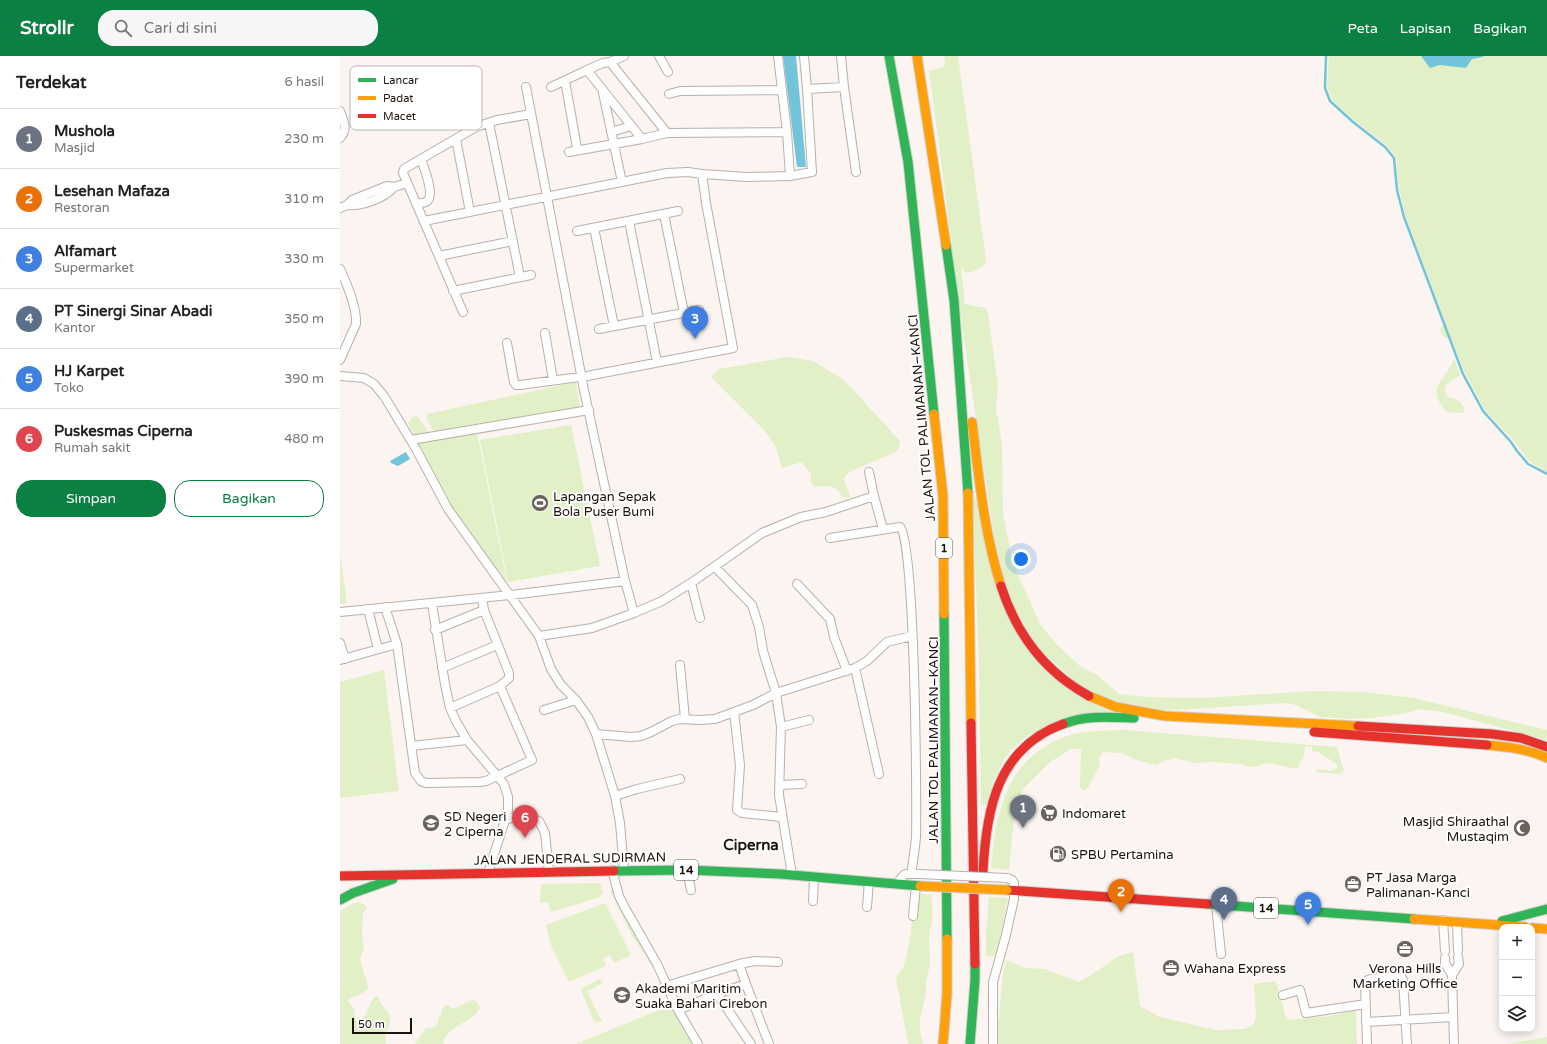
<!DOCTYPE html>
<html lang="id">
<head>
<meta charset="utf-8">
<style>
  body { margin:0; font-family:"Varela Round",sans-serif; background:#f6f6f6; color:#222 }
  .controls { position:absolute; right:12px; bottom:12px; display:grid; overflow:hidden; border-radius:8px; box-shadow:0 2px 10px #0003 }
  .controls button { width:36px; height:36px; display:grid; place-items:center; padding:0; border:0; border-bottom:1px solid #e0e0e0; background:#fff; color:#222; font:20px sans-serif }
  .scale { position:absolute; left:12px; bottom:10px; width:60px; box-sizing:border-box; padding-left:4px; border:2px solid #1c130d; border-top:0; font-size:11px; line-height:14px; white-space:nowrap; color:#1c130d; -webkit-text-stroke:3px #fff; paint-order:stroke }
  .you { position:absolute; left:681px; top:503px; width:14px; height:14px; margin:-10px; border:3px solid #fff; border-radius:50%; background:#1a73e8; box-shadow:0 0 0 6px #1a73e833 }
  .badge { display:grid; place-items:center; width:26px; height:26px; border-radius:50%; background:#0b8043; color:#fff; font-size:13px; font-weight:700 }
  .pin { position:absolute; translate:-50% -33px; filter:drop-shadow(0 1px 2px #0008) }
  .pin::after { content:''; position:absolute; top:21px; width:14px; height:12px; background:inherit; clip-path:polygon(0 0,100% 0,50% 100%) }
  .list { margin:0; padding:0; list-style:none }
  h2 { display:flex; justify-content:space-between; align-items:center; height:52px; margin:0; padding:0 16px; font-size:17px }
  h2 small { font-size:13px; font-weight:400; color:#767676 }
  .list li { display:grid; grid-template-columns:26px 1fr auto; gap:12px; align-items:center; box-sizing:border-box; height:60px; padding:0 16px; border-top:1px solid #e0e0e0 }
  .list b { display:block; font-size:15px; white-space:nowrap }
  .list p { margin:0; font-size:13px; white-space:nowrap; color:#767676 }
  .list em { font-size:13px; font-style:normal; color:#767676 }
  .actions { display:flex; gap:8px; padding:12px 16px }
  .actions a { flex:1; padding:9px 0; border:1px solid #0b8043; border-radius:16px; text-align:center; font-size:14px; color:#0b8043 }
  .actions .main { background:#0b8043; color:#fff }
  .icon { flex:none; width:22px; height:22px; fill:none; stroke:currentColor; stroke-width:2; stroke-linecap:round; stroke-linejoin:round }
  .map { position:relative; flex:none; width:1207px; height:988px; overflow:hidden }
  header { display:flex; align-items:center; gap:24px; box-sizing:border-box; height:56px; padding:0 20px; background:#0b8043; color:#fff }
  header strong { font-size:19px }
  nav { display:flex; gap:22px; margin-inline-start:auto; font-size:14px }
  .search { width:280px; height:36px; background:#f6f6f6; display:flex; align-items:center; gap:10px; box-sizing:border-box; padding:0 14px; border-radius:16px; color:#767676; font-size:15px }
  main { display:flex }
  aside { flex:1; background:#fff }
  .map>svg:first-child { display:block }
  .green { fill:#e1f0c6 }
  .water { fill:#71c4da }
  .lines { fill:none; stroke-linecap:round; stroke-linejoin:round }
  .stream { stroke:#71c4da; stroke-width:2.5 }
  .street-casing { stroke:#b8b0ab; stroke-width:10 }
  .fast-casing { stroke:#d4d0ce; stroke-width:11 }
  .slow-casing { stroke:#d4d0ce; stroke-width:11 }
  .jam-casing { stroke:#d4d0ce; stroke-width:11 }
  .street { stroke:#fefdfd; stroke-width:8 }
  .fast { stroke:#30b455; stroke-width:9 }
  .slow { stroke:#ff9f0a; stroke-width:9 }
  .jam { stroke:#e5322d; stroke-width:9 }
  .street-bridge-casing { stroke:#b8b0ab; stroke-width:10; stroke-linecap:butt }
  .slow-bridge-casing { stroke:#d4d0ce; stroke-width:11; stroke-linecap:butt }
  .street-bridge { stroke:#fefdfd; stroke-width:8 }
  .slow-bridge { stroke:#ff9f0a; stroke-width:9 }
  .labels { text-anchor:middle; stroke-width:4; stroke-linejoin:round; paint-order:stroke }
  .shield { fill:#fff; stroke:#605a56; stroke-width:1 }
  .shield-label { font-size:12px; font-weight:bold; fill:#1c130d }
  .street-label { font-size:13px; fill:#1c130d; stroke:#fff }
  .poi-label { font-size:13px; fill:#1c130d; stroke:#fff; text-anchor:start }
  .quarter-label { font-size:15px; font-weight:bold; fill:#1c130d; stroke:#fff }
  .key { fill:#fff; stroke:#bbb8b6; stroke-width:1 }
  .key-label { font-size:11px; fill:#1c130d }
</style>
</head>
<body>
<header>
<strong>Strollr</strong>
<div class="search"><svg class="icon" aria-label="search" viewBox="0 0 24 24"><circle cx="10" cy="10" r="6"/><path d="M15 15l6 6"/></svg>Cari di sini</div>
<nav><a>Peta</a><a>Lapisan</a><a>Bagikan</a></nav>
</header>
<main>
<aside>
<h2>Terdekat<small>6 hasil</small></h2>
<ul class="list">
<li><span class="badge" style="background:#6b7280">1</span><div><b>Mushola</b><p>Masjid</p></div><em>230 m</em></li>
<li><span class="badge" style="background:#e8710a">2</span><div><b>Lesehan Mafaza</b><p>Restoran</p></div><em>310 m</em></li>
<li><span class="badge" style="background:#3f7fe0">3</span><div><b>Alfamart</b><p>Supermarket</p></div><em>330 m</em></li>
<li><span class="badge" style="background:#5c6f8a">4</span><div><b>PT Sinergi Sinar Abadi</b><p>Kantor</p></div><em>350 m</em></li>
<li><span class="badge" style="background:#3f7fe0">5</span><div><b>HJ Karpet</b><p>Toko</p></div><em>390 m</em></li>
<li><span class="badge" style="background:#e0444e">6</span><div><b>Puskesmas Ciperna</b><p>Rumah sakit</p></div><em>480 m</em></li>
</ul>
<div class="actions"><a class="main">Simpan</a><a>Bagikan</a></div>
</aside>
<div class="map">
<svg width="1207" height="988" viewBox="0 0 1207 988">
  <rect width="100%" height="100%" fill="#fbf4f0"/>
  <path class="green" d="M 604,0 L 618,0 L 644,189 L 646,207 C 640,212 635,216 626,217 L 621,209 L 625,248 L 646,252 L 648,258 L 658,329 L 656,351 L 662,390 L 663,459 L 672,502 L 678,519 L 700,568 L 715,587 L 741,611 L 757,619 L 779,638 L 806,641 L 863,642 L 973,635 L 1024,636 L 1074,642 L 1207,674 L 1207,684 L 1103,656 L 1080,653 L 1067,657 L 1031,662 L 1008,663 L 980,661 L 956,649 L 945,647 L 838,654 L 820,653 L 781,646 L 766,642 L 739,629 L 696,590 L 669,542 L 655,486 L 626,297 L 612,195 L 600,96 L 589,15 L 604,11 L 605,8 Z
    M 989,0 L 1207,0 L 1207,416 L 1190,406 L 1173,384 L 1145,354 L 1125,317 L 1111,282 L 1106,282 L 1103,280 L 1100,273 L 1105,266 L 1066,161 L 1059,133 L 1056,101 L 1046,89 L 1014,64 L 992,44 L 987,31 Z
    M 448,301 L 473,305 L 504,324 L 560,385 L 558,394 L 554,397 L 511,415 L 505,420 L 504,424 L 511,442 L 502,441 C 497,428 485,429 474,431 L 471,425 L 471,418 L 462,406 L 442,412 L 435,389 L 425,375 L 371,321 L 379,313 Z
    M 1114,303 L 1120,319 L 1106,329 L 1105,336 L 1108,341 C 1116,342 1124,347 1124,356 L 1122,357 L 1107,356 C 1084,331 1105,326 1114,303 Z
    M 236,326 L 240,351 L 136,371 L 94,376 L 86,361 L 87,358 Z
    M 77,360 L 84,369 L 88,378 L 75,380 L 68,368 L 72,361 Z
    M 231,369 L 260,510 L 168,526 L 140,384 Z
    M 137,376 L 167,526 L 113,454 L 77,386 Z
    M 632,432 L 688,595 L 781,656 L 690,678 L 677,688 L 665,702 L 653,726 L 646,749 L 641,749 L 639,606 Z
    M 0,497 L 7,547 L 0,548 Z
    M 44,614 L 59,735 L 0,742 L 0,626 Z
    M 785,674 L 997,691 C 1000,699 1000,707 1004,714 L 1001,718 L 976,716 L 976,714 L 977,713 L 991,715 L 997,712 L 997,708 L 978,696 L 972,695 L 972,691 L 965,690 L 964,699 L 957,713 L 928,707 L 914,711 L 906,710 L 901,708 L 873,706 L 854,707 L 836,702 L 827,704 L 816,709 L 796,704 L 782,697 L 763,696 L 759,702 L 760,709 L 748,732 L 744,735 L 740,731 L 741,693 L 731,693 L 710,706 L 683,733 L 675,751 L 669,814 L 651,812 C 656,755 666,702 727,680 C 745,674 767,675 785,674 Z
    M 260,827 L 263,836 L 260,841 L 211,856 L 208,846 L 200,847 L 201,828 Z
    M 274,833 L 293,875 L 309,899 L 346,978 L 354,988 L 236,988 L 326,951 L 328,947 L 315,915 L 306,900 L 292,880 L 270,834 Z
    M 575,838 L 591,838 L 593,858 L 589,882 L 590,907 L 586,926 L 586,936 L 580,964 L 580,975 L 583,988 L 568,988 L 556,922 C 558,917 562,916 563,912 C 571,888 572,862 575,838 Z
    M 649,841 L 668,842 L 662,874 L 655,900 L 646,900 L 646,877 Z
    M 19,846 L 25,849 L 27,852 L 23,857 L 22,879 L 24,893 L 20,903 L 28,931 C 25,940 14,938 8,945 L 14,953 L 15,964 L 18,966 C 29,960 27,948 36,940 L 39,942 C 40,950 50,955 50,963 C 51,970 44,975 46,988 L 0,988 L 0,855 L 12,848 Z
    M 265,847 L 291,899 L 274,907 L 270,899 L 263,902 L 266,910 L 229,926 L 211,889 L 206,869 Z
    M 793,896 L 800,950 L 820,961 L 876,974 L 905,973 L 914,968 L 916,960 L 914,928 L 936,925 L 947,964 L 991,960 L 1016,954 L 1017,988 L 657,988 L 657,966 L 659,963 L 662,925 L 666,904 L 686,912 L 705,913 L 739,926 L 756,916 L 778,900 Z
    M 260,923 L 263,927 L 247,935 L 262,966 L 258,966 L 254,965 L 241,934 L 242,932 Z
    M 132,944 L 136,945 L 140,951 C 133,968 107,968 103,988 L 75,988 L 86,972 L 93,972 L 96,970 L 104,950 L 108,949 L 113,953 Z
    M 1207,981 L 1207,988 L 1166,988 Z"/>
  <path class="water" d="M 443,0 L 456,0 L 466,111 L 457,111 Z
    M 1081,0 L 1143,0 L 1143,1 L 1132,3 L 1126,12 L 1100,9 L 1090,12 Z
    M 66,396 L 70,403 L 58,410 L 51,407 L 50,405 Z"/>
  <g class="lines">
    <path class="stream" d="M 986,0 L 985,32 L 990,45 L 1013,66 L 1045,91 L 1054,102 L 1057,134 L 1064,161 L 1123,318 L 1143,355 L 1171,386 L 1177,395 L 1188,408 L 1207,418"/>
    <defs>
      <path id="street" d="M 284,0 L 270,6 L 327,77
        M 319,0 L 328,16
        M 438,0 L 447,76 L 450,120
        M 464,0 L 467,33
        M 247,14 L 263,7 L 270,6
        M 225,25 L 237,92 L 239,94
        M 186,31 L 244,334 L 285,525 L 294,557 L 252,572 L 199,580
        M 211,31 L 247,14 L 302,83
        M 504,31 L 516,116
        M 263,37 L 282,126
        M 329,38 L 340,35 L 441,34
        M 0,55 C 4,66 8,73 0,82
        M 149,67 L 180,221
        M 271,76 L 291,70
        M 116,83 L 130,156
        M 229,96 L 302,83 L 327,77 L 447,76
        M 76,148 C 79,147 84,147 86,146 C 96,140 84,112 81,103
        M 7,149 C 21,151 45,142 54,131
        M 0,152 L 7,149 L 12,144 L 47,130 L 54,131 L 67,127
        M 324,158 L 344,257
        M 84,165 L 327,117 L 348,116 L 362,118
        M 289,165 L 317,306
        M 254,172 L 274,270
        M 237,175 L 338,155
        M 99,200 L 173,185
        M 0,213 C 7,228 17,251 16,268 L 0,304
        M 113,235 L 191,219
        M 123,256 L 63,117 L 64,113 L 81,103 L 136,71 L 157,64 L 191,58
        M 259,273 L 359,254
        M 205,277 L 213,324
        M 167,287 L 174,326 L 176,329 L 180,329 L 247,320 L 393,292 L 366,147 L 362,118 L 407,121 L 450,120 L 472,116 L 467,33 L 504,31 L 501,0
        M 0,320 L 24,322 L 34,328 L 44,340 L 76,393 L 108,453 L 199,580 L 211,613 L 221,629 L 236,644 L 248,661 L 256,678 L 275,740 L 280,767 L 284,814
        M 71,384 L 249,354
        M 534,440 L 543,473
        M 490,482 L 560,471 C 575,482 577,746 576,781 C 575,793 573,806 571,818
        M 375,511 L 412,549 L 419,571 L 423,595 L 436,637 L 441,671 L 439,739 L 452,819
        M 351,527 L 360,562
        M 457,528 L 490,563 L 494,581 L 507,615
        M 92,548 L 105,628 L 110,652 L 116,665 L 127,684 L 164,728 L 168,741 L 168,755 L 148,817
        M 45,551 L 57,588 L 75,717 L 81,725 L 86,727 L 140,726 L 146,725 L 192,704 L 160,630
        M 28,553 L 38,593
        M 0,556 L 171,539 L 285,525
        M 294,557 L 322,545 L 351,527 L 422,477 L 461,461 L 486,456 L 534,440 L 529,416
        M 95,574 L 144,554
        M 0,587 L 5,603
        M 0,604 L 57,588
        M 340,609 L 345,663
        M 102,612 L 155,590
        M 515,612 L 539,718
        M 110,652 L 160,630 L 169,622 L 169,617 L 144,554 L 142,542
        M 204,654 L 236,644
        M 394,656 L 400,709 L 397,754 L 402,757 L 441,761
        M 441,671 L 469,664
        M 256,678 L 291,681 L 301,680 L 311,676 L 332,665 L 340,663 L 359,664 L 375,663 L 413,649 L 436,637 L 452,632 L 515,612 L 527,605 L 547,586 L 572,580
        M 71,690 L 127,684
        M 440,729 L 462,728
        M 275,740 L 297,733 L 340,723
        M 165,764 C 177,759 187,760 199,765 L 205,777 L 209,816
        M 272,814 L 279,840 L 285,852 L 317,908 L 338,954 L 358,988
        M 347,814 L 351,834
        M 557,828 C 564,817 564,817 577,818
        M 473,845 L 474,821
        M 876,849 L 881,898
        M 527,851 L 529,825
        M 573,860 L 576,830
        M 1103,864 L 1105,895
        M 1117,866 L 1118,895
        M 1105,902 L 1105,907 L 1112,919 L 1114,988
        M 399,908 L 406,928
        M 1112,919 L 1119,908 L 1118,901
        M 326,930 L 399,908 L 415,905 L 438,906
        M 377,938 L 406,928 L 429,988
        M 943,939 L 960,934 L 966,957 L 1026,948
        M 338,954 L 377,938 L 411,988
        M 1026,966 L 1113,961
        M 653,988 L 653,926 L 666,879 L 674,843 L 674,827 L 672,824 L 667,822
        M 1027,988 L 1025,926 L 1028,924 L 1031,923 L 1061,920 L 1063,924 L 1067,988"/>
      <path id="fast" d="M 549,0 L 568,106 L 594,358
        M 606,189 L 614,244 L 628,437
        M 604,558 L 607,883
        M 723,668 C 746,659 769,661 794,662
        M 274,815 L 347,814 L 440,818 L 580,830
        M 0,844 L 13,837 L 53,823
        M 868,848 L 1074,863
        M 1162,865 L 1207,853
        M 630,988 L 635,924 L 635,908"/>
      <path id="slow" d="M 577,0 L 606,189
        M 594,358 L 603,440 L 604,558
        M 632,366 C 639,421 644,477 661,530
        M 628,437 L 631,667
        M 749,640 L 776,651 L 825,660 L 1018,670
        M 1147,689 C 1168,691 1188,693 1207,702
        M 1074,863 L 1185,871
        M 1192,872 L 1207,873
        M 603,988 L 607,938 L 607,883"/>
      <path id="jam" d="M 661,530 C 676,577 705,616 749,640
        M 631,667 L 635,908
        M 1018,670 L 1152,678 L 1181,682 L 1207,691
        M 974,676 L 1147,689
        M 643,816 C 646,754 657,692 723,668
        M 0,820 L 274,815
        M 667,834 L 868,848"/>
    </defs>
    <use href="#street" class="street-casing"/>
    <use href="#fast" class="fast-casing"/>
    <use href="#slow" class="slow-casing"/>
    <use href="#jam" class="jam-casing"/>
    <use href="#street" class="street"/>
    <use href="#fast" class="fast"/>
    <use href="#slow" class="slow"/>
    <use href="#jam" class="jam"/>
    <defs>
      <path id="street-bridge" d="M 579,818 L 667,822"/>
      <path id="slow-bridge" d="M 580,830 L 667,834"/>
    </defs>
    <use href="#street-bridge" class="street-bridge-casing"/>
    <use href="#slow-bridge" class="slow-bridge-casing"/>
    <use href="#street-bridge" class="street-bridge"/>
    <use href="#slow-bridge" class="slow-bridge"/>
  </g>
  <defs>
    <symbol id="stadium-disc" viewBox="-11 -11 22 22"><circle r="9.5" fill="#6a625c" stroke="#fff"/><path d="M0-5a6.5 5 0 1 0 0 10a6.5 5 0 1 0 0-10ZM-3.5-1.8h7v3.6h-7Z" fill="#fff"/></symbol>
    <symbol id="supermarket-disc" viewBox="-11 -11 22 22"><circle r="9.5" fill="#6a625c" stroke="#fff"/><path d="M-6-5.5h2.5l.6 2H6L4.5 2H-2.5L-4.4-4H-6ZM-1.5 3.2a1.3 1.3 0 1 0 .1 0ZM3 3.2a1.3 1.3 0 1 0 .1 0Z" fill="#fff"/></symbol>
    <symbol id="school-disc" viewBox="-11 -11 22 22"><circle r="9.5" fill="#6a625c" stroke="#fff"/><path d="M0-5L7-2L0 1L-7-2ZM-4 1L0 2.5L4 1V4Q0 6-4 4Z" fill="#fff"/></symbol>
    <symbol id="mosque-disc" viewBox="-11 -11 22 22"><circle r="9.5" fill="#6a625c" stroke="#fff"/><path d="M3.5-4.9A6 6 0 1 0 3.5 4.9A5 5 0 1 1 3.5-4.9Z" fill="#fff"/></symbol>
    <symbol id="fuel-disc" viewBox="-11 -11 22 22"><circle r="9.5" fill="#6a625c" stroke="#fff"/><path d="M-5.5-6h7V0h2V4h1.3V-2.5L3-4.5l.8-.8L6-3V5H2.5V1h-1V6h-7ZM-4.2-4.7v3.2H.2V-4.7Z" fill="#fff"/></symbol>
    <symbol id="office-disc" viewBox="-11 -11 22 22"><circle r="9.5" fill="#6a625c" stroke="#fff"/><path d="M-6-3h4V-5.5h4V-3h4V5H-6ZM-1-4.5V-3h2v-1.5ZM-6 0V1H6V0Z" fill="#fff"/></symbol>
    <symbol id="university-disc" viewBox="-11 -11 22 22"><circle r="9.5" fill="#6a625c" stroke="#fff"/><path d="M0-5L7-2L0 1L-7-2ZM-4 1L0 2.5L4 1V4Q0 6-4 4Z" fill="#fff"/></symbol>
  </defs>
  <g fill-rule="evenodd">
    <use href="#stadium-disc" x="190" y="437" width="20" height="20"/>
    <use href="#supermarket-disc" x="699" y="747" width="20" height="20"/>
    <use href="#school-disc" x="81" y="757" width="20" height="20"/>
    <use href="#mosque-disc" x="1172" y="762" width="20" height="20"/>
    <use href="#fuel-disc" x="708" y="788" width="20" height="20"/>
    <use href="#office-disc" x="1003" y="818" width="20" height="20"/>
    <use href="#office-disc" x="1055" y="883" width="20" height="20"/>
    <use href="#office-disc" x="821" y="902" width="20" height="20"/>
    <use href="#university-disc" x="272" y="929" width="20" height="20"/>
  </g>
  <g class="labels">
    <g class="shield">
      <rect x="596" y="482" width="16" height="20" rx="3"/>
      <rect x="334" y="804" width="24" height="20" rx="3"/>
      <rect x="914" y="842" width="24" height="20" rx="3"/>
    </g>
    <g class="shield-label">
      <text x="604" y="496">1</text>
      <text x="346" y="818">14</text>
      <text x="926" y="856">14</text>
    </g>
    <g class="street-label">
      <text transform="translate(581 362) rotate(-95)" y="5">JALAN TOL PALIMANAN–KANCI</text>
      <text transform="translate(593 684) rotate(-90)" y="5">JALAN TOL PALIMANAN–KANCI</text>
      <text transform="translate(230 802) rotate(-1)" y="5">JALAN JENDERAL SUDIRMAN</text>
    </g>
    <g class="poi-label">
      <text x="213" y="445">Lapangan Sepak<tspan x="213" dy="15">Bola Puser Bumi</tspan></text>
      <text x="722" y="762">Indomaret</text>
      <text x="104" y="765">SD Negeri<tspan x="104" dy="15">2 Ciperna</tspan></text>
      <text x="1169" y="770" text-anchor="end">Masjid Shiraathal<tspan x="1169" dy="15">Mustaqim</tspan></text>
      <text x="731" y="803">SPBU Pertamina</text>
      <text x="1026" y="826">PT Jasa Marga<tspan x="1026" dy="15">Palimanan-Kanci</tspan></text>
      <text x="844" y="917">Wahana Express</text>
      <text x="1065" y="917" text-anchor="middle">Verona Hills<tspan x="1065" dy="15">Marketing Office</tspan></text>
      <text x="295" y="937">Akademi Maritim<tspan x="295" dy="15">Suaka Bahari Cirebon</tspan></text>
    </g>
    <g class="quarter-label">
      <text x="411" y="794">Ciperna</text>
    </g>
  </g>
  <rect x="10" y="10" width="132" height="64" rx="6" class="key"/>
  <rect x="18" y="22" width="18" height="4" fill="#30b455"/>
  <rect x="18" y="40" width="18" height="4" fill="#ff9f0a"/>
  <rect x="18" y="58" width="18" height="4" fill="#e5322d"/>
  <g class="key-label">
    <text x="43" y="28">Lancar</text>
    <text x="43" y="46">Padat</text>
    <text x="43" y="64">Macet</text>
  </g>
</svg>
<div class="controls">
<button>+</button>
<button>−</button>
<button><svg class="icon" aria-label="layers" viewBox="0 0 24 24"><path d="M12 4l9 5-9 5-9-5zM3 14l9 5 9-5"/></svg></button>
</div>
<div class="scale">50 m</div>
<div class="you"></div>
<div class="pin badge" style="left:683px;top:772px;background:#6b7280">1</div>
<div class="pin badge" style="left:781px;top:856px;background:#e8710a">2</div>
<div class="pin badge" style="left:355px;top:283px;background:#3f7fe0">3</div>
<div class="pin badge" style="left:884px;top:864px;background:#5c6f8a">4</div>
<div class="pin badge" style="left:968px;top:869px;background:#3f7fe0">5</div>
<div class="pin badge" style="left:185px;top:782px;background:#e0444e">6</div>
</div>
</main>
</body>
</html>
